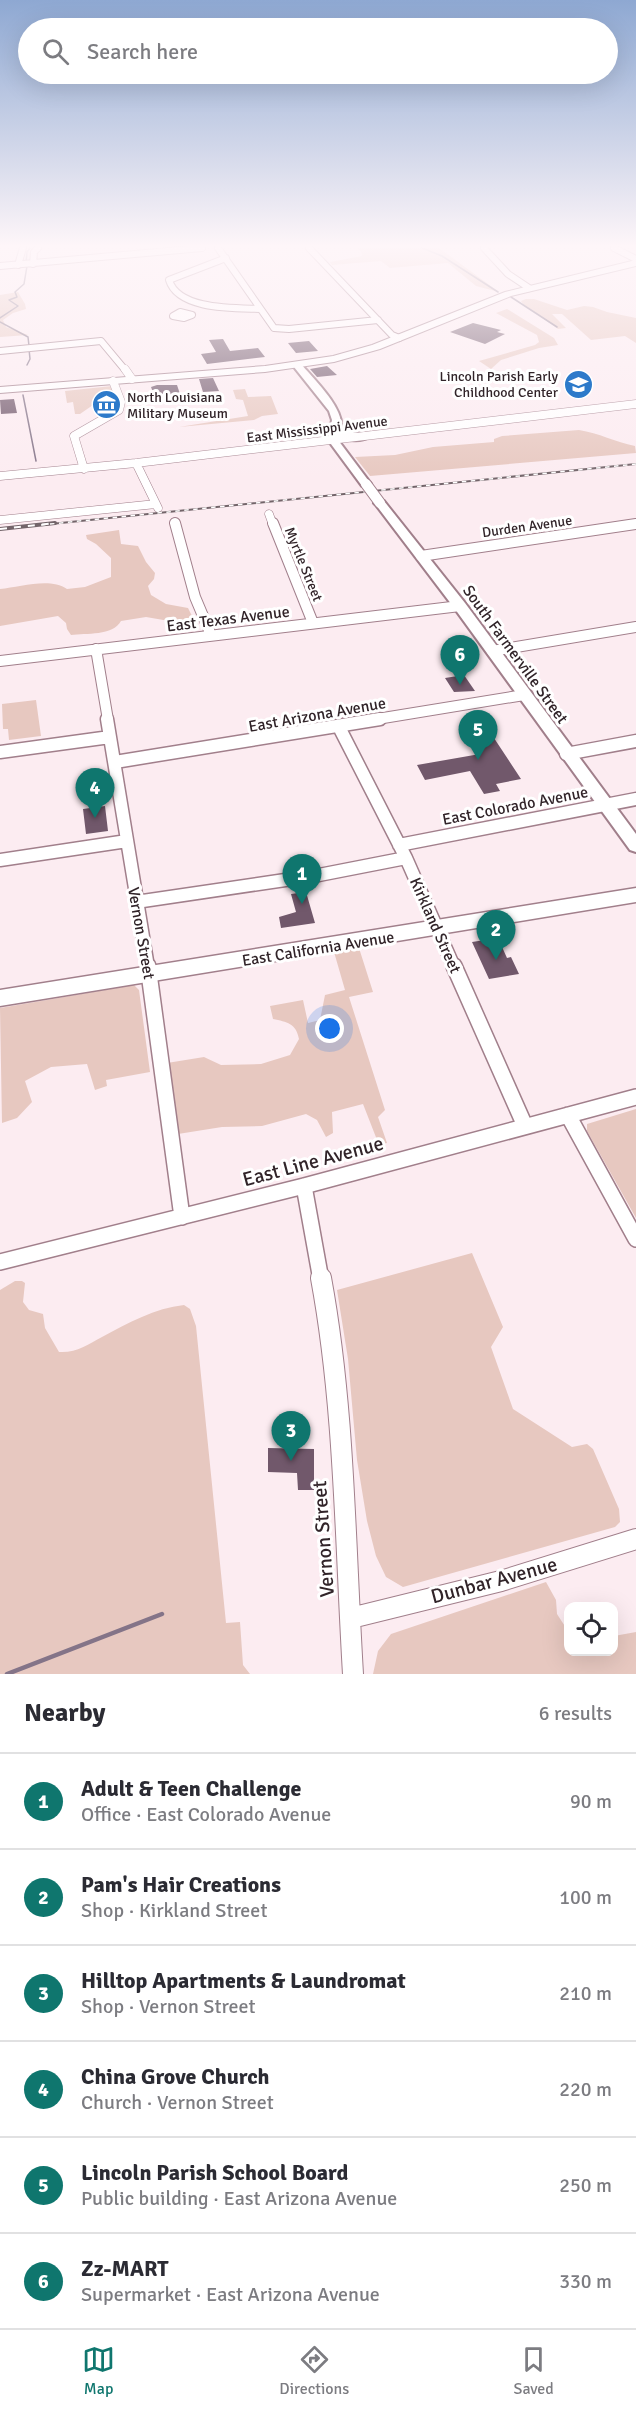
<!DOCTYPE html>
<html lang="en">
<head>
<meta charset="utf-8">
<style>
  body { margin:0; font-family:Signika,sans-serif; background:#f7f7f7; color:#2b2b33 }
  .controls { position:absolute; right:18px; bottom:18px; display:grid; overflow:hidden; border-radius:12px; box-shadow:0 6px 24px #0002 }
  .controls button { width:54px; height:54px; display:grid; place-items:center; padding:0; border:0; border-bottom:2px solid #e1e1e2; background:#fff; color:#2b2b33; font:30px sans-serif }
  .you { position:absolute; left:330px; top:1029px; width:21px; height:21px; margin:-15px; border:4px solid #fff; border-radius:50%; background:#1a73e8; box-shadow:0 0 0 9px #1a73e833 }
  .badge { display:grid; place-items:center; width:39px; height:39px; border-radius:50%; background:#0f766e; color:#fff; font-size:20px; font-weight:700 }
  .pin { position:absolute; translate:-50% -50px; filter:drop-shadow(0 2px 3px #0008) }
  .pin::after { content:''; position:absolute; top:32px; width:21px; height:18px; background:inherit; clip-path:polygon(0 0,100% 0,50% 100%) }
  .list { margin:0; padding:0; list-style:none }
  h2 { display:flex; justify-content:space-between; align-items:center; height:78px; margin:0; padding:0 24px; font-size:26px }
  h2 small { font-size:20px; font-weight:400; color:#7c7c81 }
  .list li { display:grid; grid-template-columns:39px 1fr auto; gap:18px; align-items:center; box-sizing:border-box; height:96px; padding:0 24px; border-top:2px solid #e1e1e2 }
  .list b { display:block; font-size:22px; white-space:nowrap }
  .list p { margin:0; font-size:20px; white-space:nowrap; color:#7c7c81 }
  .list em { font-size:20px; font-style:normal; color:#7c7c81 }
  .icon { flex:none; width:33px; height:33px; fill:none; stroke:currentColor; stroke-width:2; stroke-linecap:round; stroke-linejoin:round }
  .map { position:relative; flex:none; width:636px; height:1674px; overflow:hidden }
  .search { position:absolute; background:#fff; box-shadow:0 6px 24px #0002; left:18px; right:18px; top:18px; height:66px; display:flex; align-items:center; gap:15px; box-sizing:border-box; padding:0 21px; border-radius:33px; color:#7c7c81; font-size:22px }
  .sheet { height:654px; background:#fff }
  nav { display:flex; justify-content:space-around; align-items:center; box-sizing:border-box; height:84px; border-top:2px solid #e1e1e2; background:#fff; font-size:16px; color:#7c7c81 }
  nav a { display:grid; justify-items:center; gap:3px }
  nav .on { color:#0f766e }
  .map>svg:first-child { display:block }
  .green { fill:#e7c8c0 }
  .lines { fill:none; stroke-linecap:round; stroke-linejoin:round }
  .stream-far1 { stroke:#847488; stroke-width:1.5 }
  .stream { stroke:#847488; stroke-width:4.5 }
  .building { fill:#71586b }
  .minor-far5-casing { stroke:#a17f8b; stroke-width:8 }
  .minor-far4-casing { stroke:#a17f8b; stroke-width:9 }
  .minor-far3-casing { stroke:#a17f8b; stroke-width:12 }
  .minor-far2-casing { stroke:#a17f8b; stroke-width:15 }
  .minor-far1-casing { stroke:#a17f8b; stroke-width:18 }
  .minor-casing { stroke:#a17f8b; stroke-width:22 }
  .tertiary-casing { stroke:#a17f8b; stroke-width:4 }
  .secondary-casing { stroke:#a17f8b; stroke-width:3 }
  .primary-casing { stroke:#a17f8b; stroke-width:2 }
  .minor-far5 { stroke:#fff; stroke-width:6 }
  .minor-far4 { stroke:#fff; stroke-width:8 }
  .minor-far3 { stroke:#fff; stroke-width:10 }
  .minor-far2 { stroke:#fff; stroke-width:12 }
  .minor-far1 { stroke:#fff; stroke-width:15 }
  .minor { stroke:#fff; stroke-width:20 }
  .tertiary { fill:#fff; fill-rule:evenodd }
  .secondary { fill:#fff; fill-rule:evenodd }
  .primary { fill:#fff; fill-rule:evenodd }
  .rail-far1-casing { stroke:#726469; stroke-width:2 }
  .rail-casing { stroke:#726469; stroke-width:4 }
  .rail-far1 { stroke:#fff; stroke-width:1.5; stroke-dasharray:4.5; stroke-linecap:butt }
  .rail { stroke:#fff; stroke-width:2; stroke-dasharray:7; stroke-linecap:butt }
  .tertiary-bridge-casing { stroke:#a17f8b; stroke-width:12; stroke-linecap:butt }
  .tertiary-bridge { stroke:#fff; stroke-width:10 }
  .labels { text-anchor:middle; stroke-width:6; stroke-linejoin:round; paint-order:stroke }
  .far-poi-label { font-size:14px; fill:#312429; stroke:#fff; text-anchor:end }
  .far-street-label { font-size:14px; fill:#312429; stroke:#fff }
  .street-label { font-size:16px; fill:#312429; stroke:#fff }
  .near-street-label { font-size:20px; fill:#312429; stroke:#fff }
</style>
</head>
<body>
<div class="map">
<svg width="636" height="1674" viewBox="0 0 636 1674">
  <rect width="100%" height="100%" fill="#fcecf1"/>
  <path class="green" d="M 356,248 L 439,248 L 499,292 L 476,286 L 448,263 L 390,268 L 381,261 L 332,265 L 330,262 L 362,256 L 361,251 Z
    M 18,292 L 25,304 L 26,309 L 13,313 L 3,320 L 6,327 L 28,335 L 0,337 L 0,295 Z
    M 526,299 L 534,299 L 567,310 L 584,306 L 593,307 L 607,312 L 636,318 L 636,343 L 625,336 L 591,340 L 562,314 L 552,314 L 566,328 L 558,329 L 523,304 L 521,301 Z
    M 507,309 L 554,338 L 558,345 L 539,348 L 501,360 L 491,369 L 479,361 L 535,345 L 539,342 L 537,335 L 496,313 Z
    M 112,386 L 115,395 L 93,399 L 93,405 L 80,414 L 75,414 L 73,402 L 67,403 L 65,391 Z
    M 245,389 L 248,397 L 271,396 L 278,414 L 262,416 L 254,420 L 179,427 L 248,416 L 243,400 L 236,399 L 233,390 Z
    M 579,430 C 599,433 615,442 635,446 L 636,453 L 370,476 L 355,457 L 395,455 L 433,447 L 494,442 L 494,439 L 502,436 Z
    M 119,530 L 121,544 L 138,546 L 146,562 L 155,573 L 154,579 L 148,586 L 151,595 L 166,604 L 188,608 L 196,624 L 193,628 L 177,626 L 175,622 L 146,617 L 121,621 C 113,636 86,633 71,635 L 67,629 L 66,623 L 58,616 L 0,626 L 0,589 C 20,587 50,577 67,589 L 85,587 L 111,577 L 111,558 L 96,544 L 87,539 L 86,535 Z
    M 36,700 L 41,736 L 9,740 L 8,729 L 3,729 L 2,704 Z
    M 359,948 L 373,992 L 349,997 L 385,1110 L 378,1117 L 387,1143 L 379,1145 L 363,1104 L 332,1112 L 333,1133 L 326,1137 L 317,1120 L 306,1114 L 262,1126 L 222,1127 L 178,1134 L 167,1063 L 204,1057 L 221,1065 L 261,1064 L 290,1055 L 299,1039 C 296,1023 287,1022 273,1019 L 270,1006 L 303,1000 L 308,1023 L 320,1020 L 325,995 L 345,990 L 334,952 Z
    M 134,985 L 139,990 L 150,1072 L 106,1080 L 107,1086 L 95,1090 L 87,1064 L 51,1067 L 25,1081 L 32,1102 L 17,1118 L 2,1123 L 0,1008 Z
    M 636,1109 L 636,1218 L 587,1131 L 587,1124 Z
    M 472,1253 L 503,1327 L 491,1347 L 513,1409 L 572,1447 L 587,1444 L 593,1449 L 619,1509 L 620,1522 L 615,1527 L 403,1587 L 386,1577 L 376,1556 L 367,1521 L 357,1460 L 348,1359 L 337,1290 Z
    M 15,1281 L 22,1281 L 25,1283 L 23,1302 L 29,1310 L 43,1314 L 45,1328 L 59,1352 C 77,1353 87,1345 102,1337 C 128,1323 155,1308 184,1305 L 190,1309 L 196,1326 L 226,1623 L 240,1622 L 243,1665 L 250,1674 L 0,1674 L 0,1290 Z
    M 546,1582 L 556,1600 L 557,1614 L 568,1631 L 568,1652 L 614,1652 L 614,1636 L 636,1632 L 636,1674 L 373,1674 L 378,1651 L 391,1634 Z"/>
  <g class="lines">
    <path class="stream-far1" d="M 422,248 L 442,256 L 498,292
      M 26,263 L 27,252 L 30,248
      M 511,297 L 557,327
      M 0,318 L 18,306 L 9,300 L 17,297 L 15,292 L 24,284 L 27,266
      M 0,322 L 28,337 L 29,346
      M 27,365 L 30,359 L 29,349
      M 23,395 L 36,461"/>
    <path class="stream" d="M 7,1674 L 162,1614"/>
  </g>
  <path class="building" d="M 473,323 L 501,330 L 497,332 L 505,334 L 485,344 L 450,332 Z
    M 223,339 L 230,351 L 258,348 L 265,357 L 207,364 L 201,354 L 216,352 L 209,340 Z
    M 309,341 L 318,351 L 296,353 L 288,343 Z
    M 327,366 L 337,375 L 317,377 L 310,369 Z
    M 213,378 L 219,391 L 203,392 L 199,379 Z
    M 157,385 L 177,385 L 180,394 L 154,395 L 151,387 Z
    M 14,399 L 17,413 L 1,414 L 0,400 Z
    M 464,675 L 475,691 L 454,692 L 445,678 Z
    M 492,735 L 521,779 L 496,784 L 500,791 L 484,794 L 470,771 L 425,780 L 417,765 L 480,754 L 470,739 Z
    M 105,806 L 108,831 L 86,834 L 83,809 Z
    M 306,892 L 315,923 L 281,928 L 279,917 L 296,912 L 291,894 Z
    M 498,938 L 507,958 L 511,957 L 519,974 L 489,979 L 472,942 Z
    M 268,1448 L 314,1449 L 314,1490 L 298,1490 L 297,1473 L 268,1472 Z"/>
  <g class="lines">
    <defs>
      <path id="minor-far5" d="M 218,248 L 274,328 L 289,329 L 378,320
        M 309,248 L 392,335 L 399,338
        M 484,248 L 508,274 L 529,288
        M 614,248 L 636,259
        M 226,258 L 169,280 C 178,310 234,308 260,309
        M 33,264 L 34,252 L 38,248
        M 18,265 L 23,248
        M 0,266 L 202,248
        M 180,312 L 192,315 L 184,318 L 173,316 Z
        M 0,351 L 101,341 L 126,371"/>
      <path id="minor-far4" d="M 125,369 L 132,379
        M 136,463 L 158,508
        M 84,469 L 74,436 L 119,410 L 121,402 L 113,381
        M 0,476 L 136,463 L 636,404
        M 269,514 L 273,525
        M 0,520 L 156,504
        M 630,525 L 636,524"/>
      <path id="minor-far3" d="M 175,523 L 195,597 L 211,635
        M 273,523 L 313,623
        M 421,556 L 636,524
        M 96,649 L 108,720
        M 492,651 L 636,627
        M 0,661 L 460,606
        M 371,720 L 524,695"/>
      <path id="minor-far2" d="M 107,719 L 148,967
        M 339,727 L 406,858 L 454,967
        M 0,752 L 110,737
        M 566,754 L 636,741
        M 115,762 L 380,719
        M 399,845 L 636,799
        M 0,860 L 127,841
        M 136,902 L 319,875 L 406,858"/>
      <path id="minor-far1" d="M 148,966 L 182,1217
        M 454,966 L 525,1126
        M 568,1115 L 636,1239
        M 304,1186 L 321,1280
        M 0,1262 L 304,1186 L 636,1097"/>
      <path id="minor" d="M 321,1278 C 345,1408 345,1543 353,1674
        M 351,1618 L 501,1581 L 636,1539"/>
      <path id="tertiary" d="M 294,363 L 300,363 C 313,378 344,408 341,427 C 351,435 360,431 368,437 C 362,442 346,441 339,436 L 338,440 L 371,484 L 370,486 L 362,486 L 328,440 L 332,420 L 329,411 L 294,367 Z
        M 380,500 L 384,501 L 465,603 L 636,834 L 636,852 L 630,850 L 455,609 L 376,505 L 374,503 Z"/>
      <path id="secondary" d="M 636,888 L 636,902 L 0,1006 L 0,990 Z"/>
      <path id="primary" d="M 636,260 L 636,266 L 511,296 L 380,349 L 334,362 L 265,372 L 0,393 L 0,387 L 265,366 L 333,356 L 372,345 L 505,292 Z"/>
    </defs>
    <use href="#minor-far5" class="minor-far5-casing"/>
    <use href="#minor-far4" class="minor-far4-casing"/>
    <use href="#minor-far3" class="minor-far3-casing"/>
    <use href="#minor-far2" class="minor-far2-casing"/>
    <use href="#minor-far1" class="minor-far1-casing"/>
    <use href="#minor" class="minor-casing"/>
    <use href="#tertiary" class="tertiary-casing"/>
    <use href="#secondary" class="secondary-casing"/>
    <use href="#primary" class="primary-casing"/>
    <use href="#minor-far5" class="minor-far5"/>
    <use href="#minor-far4" class="minor-far4"/>
    <use href="#minor-far3" class="minor-far3"/>
    <use href="#minor-far2" class="minor-far2"/>
    <use href="#minor-far1" class="minor-far1"/>
    <use href="#minor" class="minor"/>
    <use href="#tertiary" class="tertiary"/>
    <use href="#secondary" class="secondary"/>
    <use href="#primary" class="primary"/>
    <defs>
      <path id="rail-far1" d="M 41,525 L 636,464"/>
      <path id="rail" d="M 0,529 L 55,523"/>
    </defs>
    <use href="#rail-far1" class="rail-far1-casing"/>
    <use href="#rail" class="rail-casing"/>
    <use href="#rail-far1" class="rail-far1"/>
    <use href="#rail" class="rail"/>
    <defs>
      <path id="tertiary-bridge" d="M 366,484 L 380,503"/>
    </defs>
    <use href="#tertiary-bridge" class="tertiary-bridge-casing"/>
    <use href="#tertiary-bridge" class="tertiary-bridge"/>
  </g>
  <linearGradient id="sky" x2="0" y2="1"><stop stop-color="#8ea8d2"/><stop offset="0.51" stop-color="#fef6f9"/><stop offset="1" stop-color="#fef6f9" stop-opacity="0"/></linearGradient>
  <rect width="636" height="482" fill="url(#sky)"/>
  <defs>
    <symbol id="school-disc" viewBox="-11 -11 22 22"><circle r="9.5" fill="#2d7aca" stroke="#fff"/><path d="M0-5L7-2L0 1L-7-2ZM-4 1L0 2.5L4 1V4Q0 6-4 4Z" fill="#fff"/></symbol>
    <symbol id="museum-disc" viewBox="-11 -11 22 22"><circle r="9.5" fill="#2d7aca" stroke="#fff"/><path d="M0-6L6-3V-2H-6V-3ZM-5-1h2V3h-2ZM-1-1h2V3h-2ZM3-1h2V3H3ZM-6 4H6V6H-6Z" fill="#fff"/></symbol>
  </defs>
  <g fill-rule="evenodd">
    <use href="#school-disc" x="562" y="368" width="33" height="33"/>
    <use href="#museum-disc" x="90" y="388" width="33" height="33"/>
  </g>
  <g class="labels">
    <g class="far-poi-label">
      <text x="558" y="381">Lincoln Parish Early<tspan x="558" dy="16">Childhood Center</tspan></text>
      <text x="127" y="402" text-anchor="start">North Louisiana<tspan x="127" dy="16">Military Museum</tspan></text>
    </g>
    <g class="far-street-label">
      <text transform="translate(317 429) rotate(-7)" y="5">East Mississippi Avenue</text>
      <text transform="translate(527 526) rotate(-8)" y="5">Durden Avenue</text>
      <text transform="translate(304 564) rotate(68)" y="5">Myrtle Street</text>
    </g>
    <g class="street-label">
      <text transform="translate(228 618) rotate(-7)" y="6">East Texas Avenue</text>
      <text transform="translate(516 654) rotate(54)" y="6">South Farmerville Street</text>
      <text transform="translate(317 714) rotate(-10)" y="6">East Arizona Avenue</text>
      <text transform="translate(515 805) rotate(-11)" y="6">East Colorado Avenue</text>
      <text transform="translate(436 925) rotate(66)" y="6">Kirkland Street</text>
      <text transform="translate(142 933) rotate(80)" y="6">Vernon Street</text>
      <text transform="translate(318 948) rotate(-9)" y="6">East California Avenue</text>
    </g>
    <g class="near-street-label">
      <text transform="translate(313 1161) rotate(-15)" y="7">East Line Avenue</text>
      <text transform="translate(323 1539) rotate(-94)" y="7">Vernon Street</text>
      <text transform="translate(494 1580) rotate(-15)" y="7">Dunbar Avenue</text>
    </g>
  </g>
</svg>
<div class="controls">
<button><svg class="icon" aria-label="locate" viewBox="0 0 24 24"><circle cx="12" cy="12" r="6"/><path d="M12 2v4M12 18v4M2 12h4M18 12h4"/></svg></button>
</div>
<div class="you"></div>
<div class="pin badge" style="left:302px;top:904px">1</div>
<div class="pin badge" style="left:496px;top:960px">2</div>
<div class="pin badge" style="left:291px;top:1461px">3</div>
<div class="pin badge" style="left:95px;top:818px">4</div>
<div class="pin badge" style="left:478px;top:760px">5</div>
<div class="pin badge" style="left:460px;top:685px">6</div>
<div class="search"><svg class="icon" aria-label="search" viewBox="0 0 24 24"><circle cx="10" cy="10" r="6"/><path d="M15 15l6 6"/></svg>Search here</div>
</div>
<section class="sheet">
<h2>Nearby<small>6 results</small></h2>
<ul class="list">
<li><span class="badge">1</span><div><b>Adult &amp; Teen Challenge</b><p>Office · East Colorado Avenue</p></div><em>90 m</em></li>
<li><span class="badge">2</span><div><b>Pam's Hair Creations</b><p>Shop · Kirkland Street</p></div><em>100 m</em></li>
<li><span class="badge">3</span><div><b>Hilltop Apartments &amp; Laundromat</b><p>Shop · Vernon Street</p></div><em>210 m</em></li>
<li><span class="badge">4</span><div><b>China Grove Church</b><p>Church · Vernon Street</p></div><em>220 m</em></li>
<li><span class="badge">5</span><div><b>Lincoln Parish School Board</b><p>Public building · East Arizona Avenue</p></div><em>250 m</em></li>
<li><span class="badge">6</span><div><b>Zz-MART</b><p>Supermarket · East Arizona Avenue</p></div><em>330 m</em></li>
</ul>
</section>
<nav>
<a class="on"><svg class="icon" aria-label="map" viewBox="0 0 24 24"><path d="M3 6l6-2 6 2 6-2v14l-6 2-6-2-6 2zM9 4v14M15 6v14"/></svg>Map</a>
<a><svg class="icon" aria-label="directions" viewBox="0 0 24 24"><path d="M12 3l9 9-9 9-9-9zM9 14v-3h6M13 9l2 2-2 2"/></svg>Directions</a>
<a><svg class="icon" aria-label="saved" viewBox="0 0 24 24"><path d="M7 4h10v16l-5-4-5 4z"/></svg>Saved</a>
</nav>
</body>
</html>
